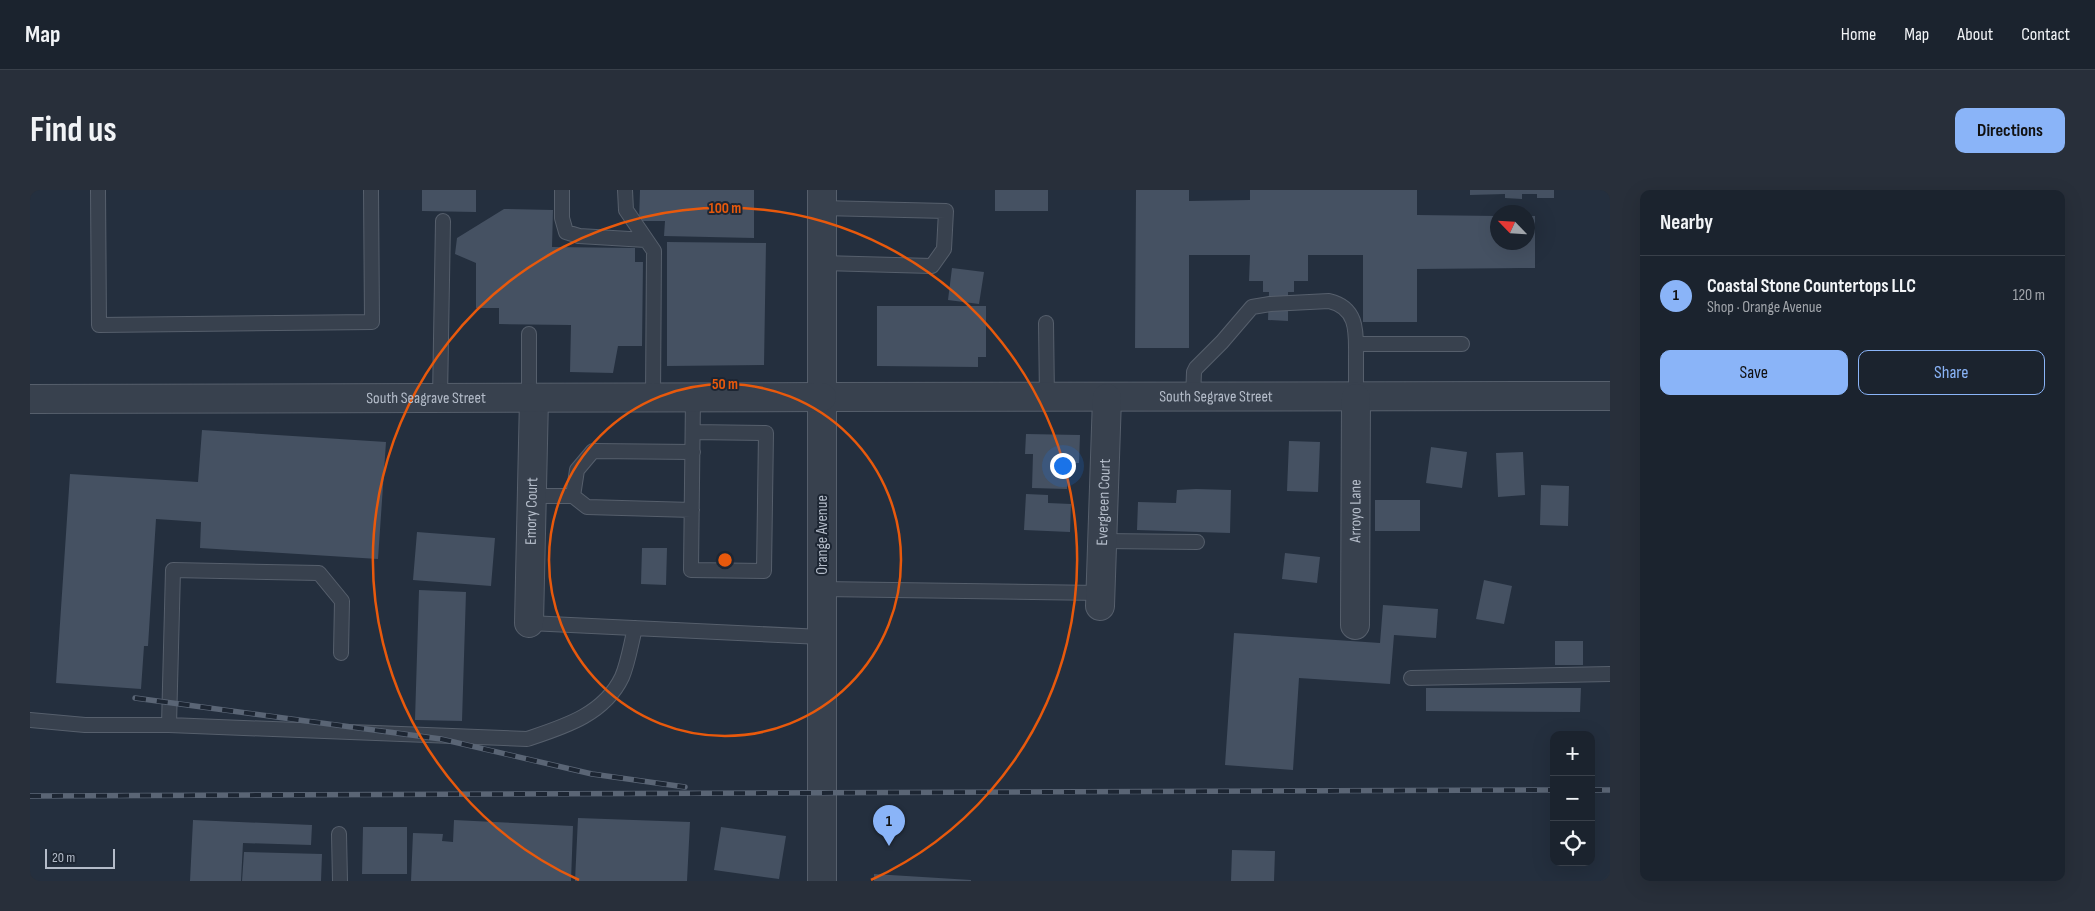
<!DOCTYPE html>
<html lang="en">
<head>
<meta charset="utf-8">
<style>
	body { margin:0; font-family:"Sofia Sans Condensed",sans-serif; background:#282f3a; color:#f1f3f6 }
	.controls { position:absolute; right:15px; bottom:15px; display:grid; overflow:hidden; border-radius:10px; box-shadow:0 5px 20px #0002 }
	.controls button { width:45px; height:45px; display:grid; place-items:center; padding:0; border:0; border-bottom:1px solid #39404a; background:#1b232e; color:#f1f3f6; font:25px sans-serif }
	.compass { position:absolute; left:1460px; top:15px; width:45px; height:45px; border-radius:50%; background:#1b232e; box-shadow:0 5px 20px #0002; rotate:295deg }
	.scale { position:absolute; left:15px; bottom:12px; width:70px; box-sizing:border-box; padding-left:5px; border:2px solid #b4bcc9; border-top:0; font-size:14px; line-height:18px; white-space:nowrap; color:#b4bcc9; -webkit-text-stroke:4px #1d2633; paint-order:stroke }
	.you { position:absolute; left:1032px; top:275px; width:18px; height:18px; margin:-12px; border:4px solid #fff; border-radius:50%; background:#1a73e8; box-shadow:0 0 0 8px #1a73e833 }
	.badge { display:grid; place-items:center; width:32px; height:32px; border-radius:50%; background:#8ab4f8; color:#111; font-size:16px; font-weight:700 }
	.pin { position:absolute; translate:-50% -41px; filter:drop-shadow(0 1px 2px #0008) }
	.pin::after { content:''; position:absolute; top:26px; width:18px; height:15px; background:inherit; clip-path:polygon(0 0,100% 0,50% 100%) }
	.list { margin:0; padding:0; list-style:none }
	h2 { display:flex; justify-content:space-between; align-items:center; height:65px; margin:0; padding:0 20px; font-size:21px }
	h2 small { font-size:16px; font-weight:400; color:#a0a4aa }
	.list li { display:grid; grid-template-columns:32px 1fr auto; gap:15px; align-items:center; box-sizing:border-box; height:80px; padding:0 20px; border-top:1px solid #39404a }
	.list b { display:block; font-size:19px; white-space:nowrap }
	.list p { margin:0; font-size:16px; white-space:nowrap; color:#a0a4aa }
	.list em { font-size:16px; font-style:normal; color:#a0a4aa }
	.actions { display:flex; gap:10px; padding:15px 20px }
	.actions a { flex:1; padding:11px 0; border:1px solid #8ab4f8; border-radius:10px; text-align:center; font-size:18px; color:#8ab4f8 }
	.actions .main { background:#8ab4f8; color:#111 }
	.icon { flex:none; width:28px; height:28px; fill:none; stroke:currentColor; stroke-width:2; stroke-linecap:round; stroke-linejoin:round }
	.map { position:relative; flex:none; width:1580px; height:691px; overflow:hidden; border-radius:10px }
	header { display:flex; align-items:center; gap:30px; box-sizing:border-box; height:70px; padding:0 25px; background:#1b232e; border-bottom:1px solid #39404a }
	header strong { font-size:24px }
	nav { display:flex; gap:28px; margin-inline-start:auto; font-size:18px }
	.intro { display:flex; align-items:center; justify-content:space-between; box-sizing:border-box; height:120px; padding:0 30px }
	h1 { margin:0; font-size:35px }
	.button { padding:12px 22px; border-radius:10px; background:#8ab4f8; color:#111; font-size:18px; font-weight:700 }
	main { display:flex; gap:30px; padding:0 30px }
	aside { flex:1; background:#1b232e; border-radius:10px; box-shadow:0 5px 20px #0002 }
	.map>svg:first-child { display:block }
	.building { fill:#455162 }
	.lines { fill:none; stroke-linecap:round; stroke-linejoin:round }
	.service-casing { stroke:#565f6c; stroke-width:16 }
	.minor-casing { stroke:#565f6c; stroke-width:30 }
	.tertiary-casing { stroke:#565f6c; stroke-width:30 }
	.service { stroke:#38414e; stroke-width:14 }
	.minor { stroke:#38414e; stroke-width:28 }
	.tertiary { stroke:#38414e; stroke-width:28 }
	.rail-casing { stroke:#5a6575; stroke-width:5.5 }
	.rail { stroke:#1d2633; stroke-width:4; stroke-dasharray:11; stroke-linecap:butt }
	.ring { fill:none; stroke:#e8590c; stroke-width:2.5 }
	.labels { text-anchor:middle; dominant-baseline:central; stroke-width:4; stroke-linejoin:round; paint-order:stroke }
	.street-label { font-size:16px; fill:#b4bcc9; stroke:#1d2633 }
	.centre { fill:#e8590c; stroke:#1d2633; stroke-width:2.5 }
	.ring-label { font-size:15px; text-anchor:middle; font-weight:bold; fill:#e8590c; stroke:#1d2633; stroke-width:4; stroke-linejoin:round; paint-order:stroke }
</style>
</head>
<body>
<header>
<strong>Map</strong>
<nav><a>Home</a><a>Map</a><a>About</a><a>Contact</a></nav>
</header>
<div class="intro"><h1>Find us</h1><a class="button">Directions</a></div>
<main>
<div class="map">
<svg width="1580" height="691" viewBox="0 0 1580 691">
	<rect width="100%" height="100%" fill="#242f3e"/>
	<path class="building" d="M392 0H446V22L392 21Z
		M610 0H724V48L634 46 635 31H609Z
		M965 0H1018V21H965Z
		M1106 0H1159V11L1220 10V0H1387V25L1468 26V52H1498V26H1505V78L1387 79V132H1333V65H1278V91H1264V102H1258V131L1238 130 1239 102H1233V91H1219L1220 65H1159V158H1105Z
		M1440 0H1524V8H1507V4H1492V9L1475 8V4L1440 5Z
		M474 19 523 20 522 57 605 58V72H613L612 156H588L583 183 540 182 541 135 469 134V118H446V73L425 64 427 48Z
		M637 52 736 53 734 175 637 176Z
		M922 78 954 82 949 114 918 110Z
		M847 116H956V167H948V177L847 176Z
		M172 240 356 252 348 369 170 358 171 332 126 329 118 456H114L111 499 26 493 40 284 168 292Z
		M996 244 1050 245 1049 273H1038L1037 299 1002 298 1003 264H995Z
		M1259 251 1290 252 1288 302 1257 301Z
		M1401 257 1437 262 1432 298 1396 293Z
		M1493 262 1495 305 1468 307 1466 263Z
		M1511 295 1539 296 1538 336 1510 335Z
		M1166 299 1201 300 1200 343 1107 340 1108 312 1146 313 1147 300Z
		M996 304 1018 305V313L1041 314 1040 342 994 340Z
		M1345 310H1390V341H1345Z
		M387 342 465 348 461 396 383 390Z
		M612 358H637L636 395 611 394Z
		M1255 363 1290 367 1287 393 1252 389Z
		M1454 390 1482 396 1474 434 1446 429Z
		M389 400 436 402 432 531 385 530Z
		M1353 415 1408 419 1406 448 1364 445 1360 494 1269 488 1263 580 1195 575 1204 443 1350 453Z
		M1525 451H1553V475H1525Z
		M1396 498H1551L1550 522 1396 521Z
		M548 628 660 632 657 691H545Z
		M163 630 282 635 281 655 213 653 211 691H160Z
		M424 630 543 636 541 691H381L383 643 413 644 412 651 423 652Z
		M333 637H377V684H332Z
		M691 637 756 646 749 689 684 680Z
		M1202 660 1245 661 1244 691H1201Z
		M214 662 292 664 291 691H212Z
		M844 684 941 690V691H844Z"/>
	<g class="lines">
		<defs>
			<path id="service" d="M68 0 69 135 342 132 341 0
				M532 0V28L536 42 549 46 616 50
				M595 0 596 20 624 61 623 208
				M792 18 916 21 914 59 902 76 792 73
				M1016 133 1017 208
				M499 144V208
				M1326 154H1432
				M410 208 413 31
				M1163 208 1164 182 1166 178 1192 152 1222 117 1240 114 1299 111C1329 118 1326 144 1326 168 1326 181 1326 195 1326 208
				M663 242 736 243 734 381 661 380 663 208
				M502 306H543L557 317 662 320
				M543 306 547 280 563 261 663 262
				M1072 351 1167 352
				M792 399 1070 403
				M499 433 792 447
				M1381 488 1580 484
				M0 530 55 535H139L497 549C533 537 574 525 592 487 598 473 601 454 605 438
				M139 535 143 380 289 383 312 411 311 463
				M309 644 310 691"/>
			<g id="minor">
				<path id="s1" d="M792 207 1580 206"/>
				<path id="s2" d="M1070 416 1077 208"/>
				<path id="s3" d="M499 433 504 208"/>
				<path id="s4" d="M1325 435 1326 208"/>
			</g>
			<g id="tertiary">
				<path d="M792 0V691"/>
				<path id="s5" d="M0 209 792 207"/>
			</g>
		</defs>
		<use href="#service" class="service-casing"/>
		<use href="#minor" class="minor-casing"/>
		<use href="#tertiary" class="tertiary-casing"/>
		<use href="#service" class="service"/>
		<use href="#minor" class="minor"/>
		<use href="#tertiary" class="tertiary"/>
		<defs>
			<path id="rail" d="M105 508 411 549 562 584 655 597
				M1561 600H1580
				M0 606 1524 600"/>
		</defs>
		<use href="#rail" class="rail-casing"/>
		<use href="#rail" class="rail"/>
	</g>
	<g class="ring">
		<circle cx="695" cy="370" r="176"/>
		<path d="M549 690A352 352 0 1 1 841 690"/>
	</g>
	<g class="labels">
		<g class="street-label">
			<text stroke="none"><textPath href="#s5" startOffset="396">South Seagrave Street</textPath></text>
			<text stroke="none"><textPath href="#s1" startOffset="394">South Segrave Street</textPath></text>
			<text stroke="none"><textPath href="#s2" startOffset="104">Evergreen Court</textPath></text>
			<text stroke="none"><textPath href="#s3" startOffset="112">Emory Court</textPath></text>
			<text stroke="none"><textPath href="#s4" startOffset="114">Arroyo Lane</textPath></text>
			<text transform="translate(792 345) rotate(-90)">Orange Avenue</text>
		</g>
	</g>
	<circle cx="695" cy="370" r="8" class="centre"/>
	<g class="ring-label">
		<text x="695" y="23">100 m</text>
		<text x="695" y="199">50 m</text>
	</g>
</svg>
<div class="controls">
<button>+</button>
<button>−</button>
<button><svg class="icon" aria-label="locate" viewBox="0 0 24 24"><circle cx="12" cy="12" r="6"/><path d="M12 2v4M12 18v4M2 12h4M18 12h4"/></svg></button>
</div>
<svg class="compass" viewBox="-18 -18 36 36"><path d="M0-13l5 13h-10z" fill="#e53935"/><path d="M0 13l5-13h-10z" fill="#a0a4aa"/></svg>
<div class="scale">20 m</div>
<div class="you"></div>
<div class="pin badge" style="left:859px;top:656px">1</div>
</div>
<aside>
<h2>Nearby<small></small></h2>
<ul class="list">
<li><span class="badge">1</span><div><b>Coastal Stone Countertops LLC</b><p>Shop · Orange Avenue</p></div><em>120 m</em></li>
</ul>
<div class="actions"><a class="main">Save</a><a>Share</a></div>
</aside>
</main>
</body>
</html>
